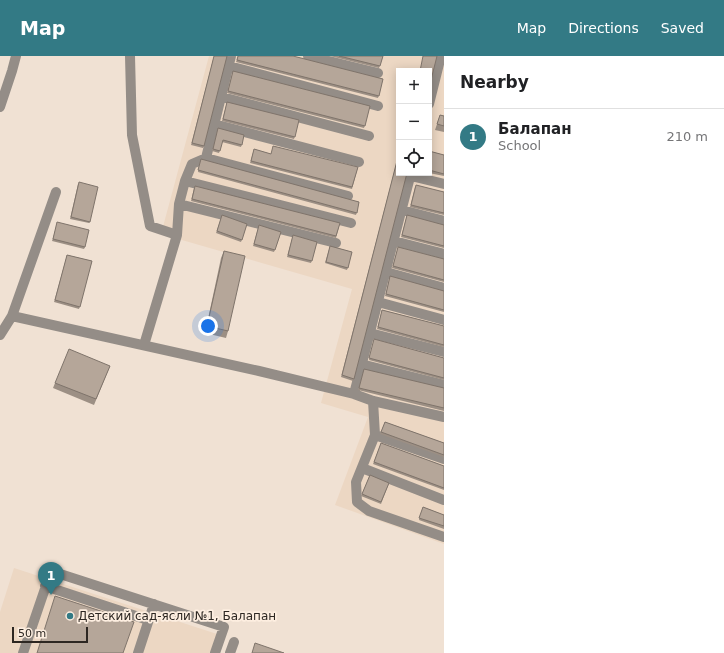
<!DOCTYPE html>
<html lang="en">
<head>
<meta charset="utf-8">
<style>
	body { margin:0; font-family:"DejaVu Sans",sans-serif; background:#f6f6f6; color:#202124 }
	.controls { position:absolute; right:12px; top:12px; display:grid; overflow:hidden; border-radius:0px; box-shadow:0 2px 10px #0003 }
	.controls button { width:36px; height:36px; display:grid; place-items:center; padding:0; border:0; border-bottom:1px solid #e0e0e0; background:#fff; color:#202124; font:20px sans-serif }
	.scale { position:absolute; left:12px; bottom:10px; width:76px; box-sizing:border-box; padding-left:4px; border:2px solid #2d2722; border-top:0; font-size:11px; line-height:14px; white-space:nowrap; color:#2d2722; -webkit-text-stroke:3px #fdeee0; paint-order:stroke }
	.you { position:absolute; left:208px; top:270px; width:14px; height:14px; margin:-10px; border:3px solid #fff; border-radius:50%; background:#1a73e8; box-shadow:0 0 0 6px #1a73e833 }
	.badge { display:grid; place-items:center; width:26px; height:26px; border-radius:50%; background:#337a85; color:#fff; font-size:13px; font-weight:700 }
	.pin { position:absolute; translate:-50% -33px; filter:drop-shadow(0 1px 2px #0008) }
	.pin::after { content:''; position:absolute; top:21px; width:14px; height:12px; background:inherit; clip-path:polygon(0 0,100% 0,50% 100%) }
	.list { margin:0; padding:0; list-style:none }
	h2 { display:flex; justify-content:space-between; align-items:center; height:52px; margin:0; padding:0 16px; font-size:17px }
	h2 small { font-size:13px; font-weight:400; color:#757577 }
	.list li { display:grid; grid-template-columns:26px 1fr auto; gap:12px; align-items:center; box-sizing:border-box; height:56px; padding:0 16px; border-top:1px solid #e0e0e0 }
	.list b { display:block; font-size:15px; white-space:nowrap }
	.list p { margin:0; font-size:13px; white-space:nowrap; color:#757577 }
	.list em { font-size:13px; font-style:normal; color:#757577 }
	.icon { flex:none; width:22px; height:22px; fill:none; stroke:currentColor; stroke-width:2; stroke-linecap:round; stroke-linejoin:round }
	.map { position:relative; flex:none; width:444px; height:597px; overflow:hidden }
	header { display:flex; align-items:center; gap:24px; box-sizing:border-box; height:56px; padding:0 20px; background:#337a85; color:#fff }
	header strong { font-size:19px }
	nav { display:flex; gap:22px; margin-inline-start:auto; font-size:14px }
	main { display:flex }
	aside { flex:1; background:#fff }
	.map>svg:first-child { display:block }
	.built { fill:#ecd7c3; fill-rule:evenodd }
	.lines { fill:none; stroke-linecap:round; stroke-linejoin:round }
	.minor { stroke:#948d87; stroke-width:10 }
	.wall { fill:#9c8f84 }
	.building { fill:#b5a699; stroke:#7f746b }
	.poi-dot { fill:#337a85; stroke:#fdeee0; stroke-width:1.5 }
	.labels { text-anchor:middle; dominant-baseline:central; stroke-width:3.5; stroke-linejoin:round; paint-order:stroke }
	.poi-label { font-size:12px; fill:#2d2722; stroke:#fdeee0; text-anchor:start }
</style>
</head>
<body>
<header>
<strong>Map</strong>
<nav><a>Map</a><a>Directions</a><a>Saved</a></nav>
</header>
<main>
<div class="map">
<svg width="444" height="597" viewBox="0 0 444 597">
	<rect width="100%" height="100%" fill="#f0e1d3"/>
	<path class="built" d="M209 0H444V488L335 449 368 361 321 347 352 233 161 178ZM399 15H429V117H399Z
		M14 512 217 578 211 597H0V556Z"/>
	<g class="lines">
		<path class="minor" d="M130 0 132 79 150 170 177 179
			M308 0 378 17
			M229 10 378 50
			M222 41 369 80
			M429 48 441 0
			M0 51 12 15 16 0
			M214 68 359 106
			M206 102 348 140
			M411 120 444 128
			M185 125 351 167
			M179 148 336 187
			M402 154 444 165
			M394 185 444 198
			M386 216 444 232
			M378 246 444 264
			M12 260 56 136
			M370 277 444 296
			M0 279 12 260 259 315 354 338 373 345 444 361
			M144 289 177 179 179 148 185 125 192 108 206 102 231 0
			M361 308 444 329
			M354 338 411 117
			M373 345 375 379 356 426 357 446 369 455 444 481
			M375 379 444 403
			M362 412 444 444
			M45 530 148 564
			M23 597 50 518 54 516 224 571 215 597
			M138 597 154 548
			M230 597 234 586"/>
	</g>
	<path class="wall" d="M214 0 204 90 203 92 191 89Z
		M238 0 383 23 378 42 236 6Z
		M330 0H383L379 12Z
		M233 15 370 50 364 72 227 37Z
		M227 46 299 64 294 83 222 65Z
		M440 59 444 60V76L435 74Z
		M218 72 244 79 241 91 222 86 219 97 212 95Z
		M254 93 271 98 358 111 352 133 250 107Z
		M429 95 444 99V120L429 117Z
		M399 97 354 323 353 325 341 321Z
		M200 105 359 146 356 159 198 116Z
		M78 128 90 166 89 167 70 163Z
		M415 131 444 136V159L410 151Z
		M194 132 340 167 336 182 191 145Z
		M222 159 247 168 241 186 216 177Z
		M407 159 444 169V192L401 181Z
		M57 168 85 191 84 193 52 185Z
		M259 169 281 176 274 196 253 190Z
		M293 179 317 186 311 207 287 201Z
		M330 190 352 196 347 214 325 207Z
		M398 191 444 203V226L392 212Z
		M224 195 228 275 226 282 205 277 221 202Z
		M67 199 92 205 79 253 54 246Z
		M390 220 444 235V256L385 240Z
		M382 254 444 270V291L377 273Z
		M374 283 444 302V324L369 304Z
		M110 310 94 349 53 332 55 327Z
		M364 313 444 332V355L358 334Z
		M385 366 444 387V401L380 378Z
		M381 387 444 410V434L373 408Z
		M370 419 389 427 381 448 361 440Z
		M423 451 444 459V473L419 464Z"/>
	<path class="building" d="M214 0H227L204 90 192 87Z
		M238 0H293L383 23 379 40 237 4Z
		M339 0H383L380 10Z
		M423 0H437L429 32V15H420Z
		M233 15 370 50 365 70 228 35Z
		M227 46 299 64 295 81 223 63Z
		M440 59 444 60V70L437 68Z
		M218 72 244 79 242 89 223 84 220 95 213 93Z
		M273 90 358 111 352 131 251 105 254 93 271 98Z
		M429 95 444 99V118L429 114Z
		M399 97V117H407L354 323 342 319Z
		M201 103 359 146 357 157 198 114Z
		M79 126 98 131 90 166 71 161Z
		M416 129 444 136V157L411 149Z
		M195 130 340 167 336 180 192 143Z
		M222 159 247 168 242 184 217 175Z
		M407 159 444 169V190L402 179Z
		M57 166 89 174 85 191 53 183Z
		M259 169 281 176 275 194 254 188Z
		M293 179 317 186 312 205 288 199Z
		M330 190 352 196 348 212 326 206Z
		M398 191 444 203V224L393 210Z
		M224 195 245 200 228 275 207 270Z
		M67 199 92 205 80 251 55 244Z
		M390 220 444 235V254L386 238Z
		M382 254 444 270V289L378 271Z
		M374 283 444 302V322L369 302Z
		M69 293 110 310 96 343 55 327Z
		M364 313 444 332V352L359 332Z
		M385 366 444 387V399L381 376Z
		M381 387 444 410V432L374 406Z
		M370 419 389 427 381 446 362 438Z
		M423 451 444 459V470L419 462Z
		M55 540 134 566 123 597H37Z
		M255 587 284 597H252Z"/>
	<circle class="poi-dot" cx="70" cy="560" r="4"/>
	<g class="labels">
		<g class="poi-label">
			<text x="78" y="560">Детский сад-ясли №1, Балапан</text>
		</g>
	</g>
</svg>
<div class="controls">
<button>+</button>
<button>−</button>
<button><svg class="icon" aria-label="locate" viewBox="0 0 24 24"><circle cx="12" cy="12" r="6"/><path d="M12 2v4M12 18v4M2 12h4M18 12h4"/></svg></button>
</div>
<div class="scale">50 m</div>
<div class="you"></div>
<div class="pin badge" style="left:51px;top:539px">1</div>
</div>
<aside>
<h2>Nearby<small></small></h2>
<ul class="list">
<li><span class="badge">1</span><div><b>Балапан</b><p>School</p></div><em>210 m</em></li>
</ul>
</aside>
</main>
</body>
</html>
